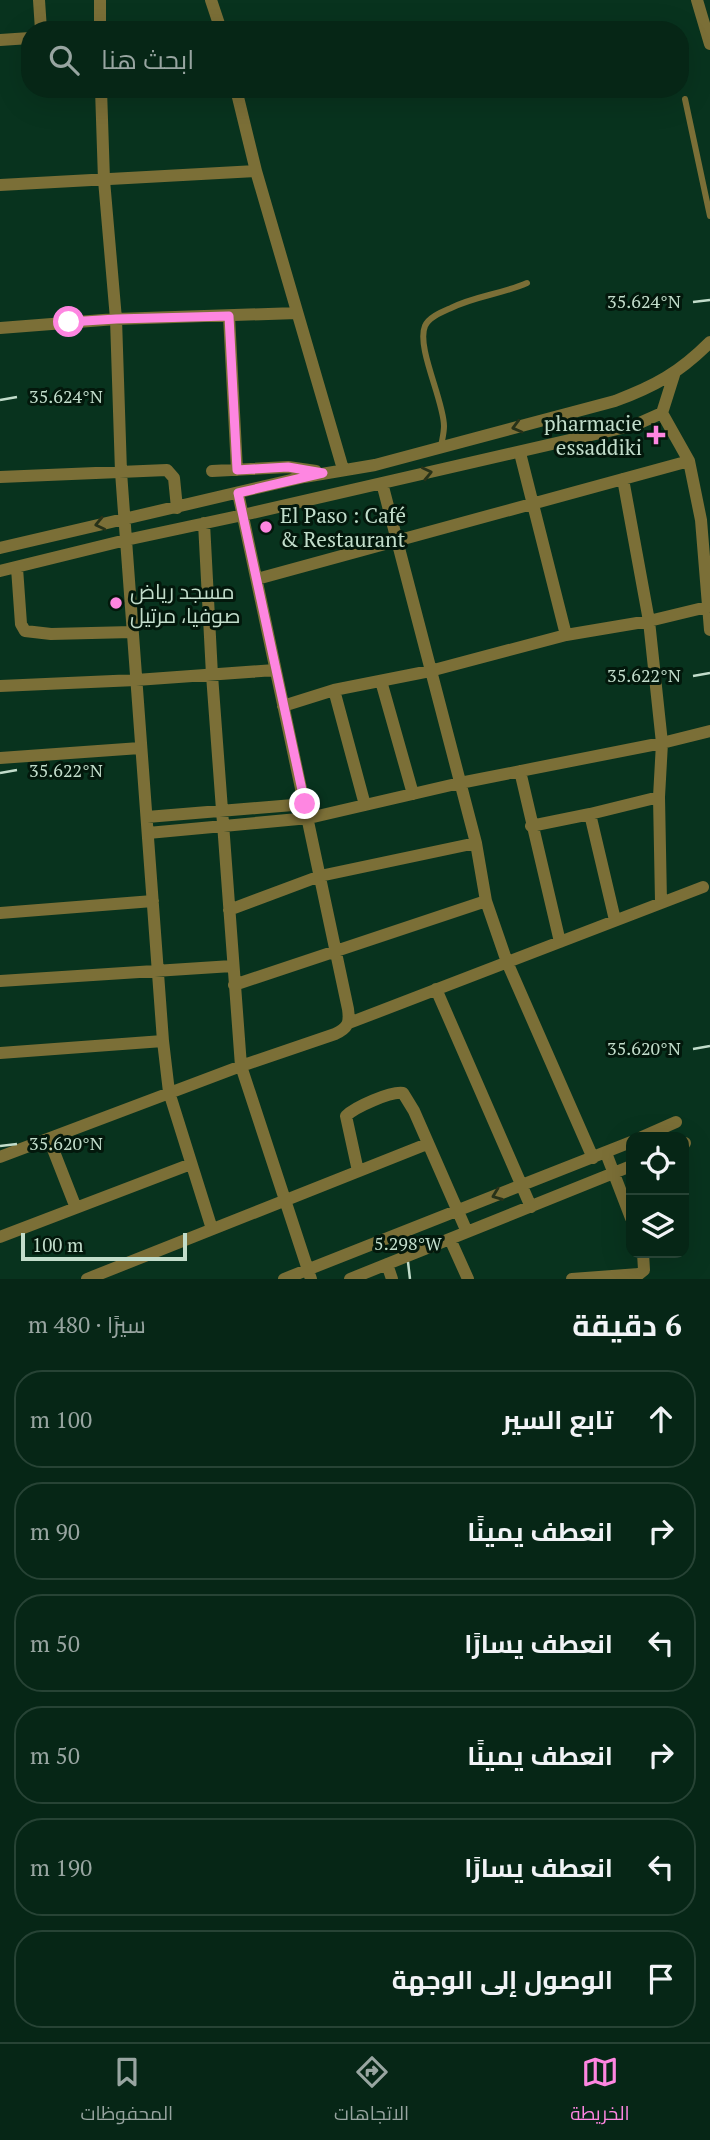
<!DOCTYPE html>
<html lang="ar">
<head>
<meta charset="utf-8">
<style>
	body { margin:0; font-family:"PT Serif",Cairo,serif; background:#0f2e1f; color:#f1f3f6; direction:rtl }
	.controls { position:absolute; right:21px; bottom:21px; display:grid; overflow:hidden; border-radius:14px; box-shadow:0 7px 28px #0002 }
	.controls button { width:63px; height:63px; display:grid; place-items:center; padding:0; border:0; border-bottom:2px solid #274335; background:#062616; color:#f1f3f6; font:35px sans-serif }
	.scale { position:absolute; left:21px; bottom:18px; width:166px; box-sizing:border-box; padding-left:7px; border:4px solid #c2ddcb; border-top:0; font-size:19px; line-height:24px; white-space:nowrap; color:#c2ddcb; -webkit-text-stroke:5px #03180c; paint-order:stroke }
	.stop { position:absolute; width:21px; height:21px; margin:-16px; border:5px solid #fe86e1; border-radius:50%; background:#fff }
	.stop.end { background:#fe86e1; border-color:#fff; box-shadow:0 2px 7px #0008 }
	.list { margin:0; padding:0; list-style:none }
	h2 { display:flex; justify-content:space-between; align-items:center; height:91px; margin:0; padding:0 28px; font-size:30px }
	h2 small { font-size:23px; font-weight:400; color:#98a5a1 }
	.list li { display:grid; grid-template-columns:46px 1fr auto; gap:21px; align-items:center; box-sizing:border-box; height:98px; margin:0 14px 14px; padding:0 14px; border:2px solid #274335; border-radius:28px }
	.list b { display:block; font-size:26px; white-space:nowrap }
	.list em { font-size:23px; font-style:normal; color:#98a5a1 }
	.icon { flex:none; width:38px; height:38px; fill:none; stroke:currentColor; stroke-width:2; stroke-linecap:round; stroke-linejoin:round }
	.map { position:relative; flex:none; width:710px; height:1279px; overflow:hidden; direction:ltr }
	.search { position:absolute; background:#062616; box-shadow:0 7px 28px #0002; left:21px; right:21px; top:21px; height:77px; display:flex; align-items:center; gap:18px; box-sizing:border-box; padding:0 24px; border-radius:28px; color:#98a5a1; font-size:26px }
	.sheet { height:763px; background:#062616 }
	nav { display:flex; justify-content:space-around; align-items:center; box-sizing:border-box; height:98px; border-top:2px solid #274335; background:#062616; font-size:19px; color:#98a5a1 }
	nav a { display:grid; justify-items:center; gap:4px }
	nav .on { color:#fe86e1 }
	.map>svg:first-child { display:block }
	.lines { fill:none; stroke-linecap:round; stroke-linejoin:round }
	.service { stroke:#7b6f37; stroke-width:6 }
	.minor { stroke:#7b6f37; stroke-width:12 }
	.oneway { stroke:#273219 }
	.route { stroke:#fe86e1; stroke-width:9 }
	.ticks { fill:none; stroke:#c2ddcb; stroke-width:2.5 }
	.poi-dot { fill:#fe86e1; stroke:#03180c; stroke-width:2.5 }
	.labels { text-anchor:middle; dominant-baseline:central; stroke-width:6; stroke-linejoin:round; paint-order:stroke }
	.poi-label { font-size:21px; fill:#c2ddcb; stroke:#03180c; text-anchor:start }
	.ticks-label { font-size:18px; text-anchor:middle; fill:#c2ddcb; stroke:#03180c; stroke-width:6; stroke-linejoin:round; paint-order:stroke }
</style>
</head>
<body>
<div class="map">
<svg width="710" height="1279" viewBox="0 0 710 1279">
	<rect width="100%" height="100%" fill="#08331e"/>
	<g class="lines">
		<path class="service" d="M685 99 710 216
			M441 447C442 440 444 433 444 426 444 401 416 347 425 326 429 317 442 312 451 308 475 296 502 294 527 283"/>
		<path class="minor" d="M39 0 41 30
			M100 0V30
			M211 0 221 30
			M697 0 710 44
			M0 40 30 38
			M101 89 104 180 116 319 121 472 163 1041 169 1092 212 1229
			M236 89 256 171 343 469
			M0 185 256 171
			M229 316 237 470
			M0 328 116 319 297 313
			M662 413 689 461 701 520 710 630
			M520 453 566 635
			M212 471 288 467 316 471
			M0 477 167 470 174 478 177 508
			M623 479 649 621 662 743 659 797 661 902
			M382 483 476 843 486 901 507 962 593 1158
			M204 523 212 675 241 1066 311 1279
			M0 548 304 477 375 465 615 401C655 386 679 373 710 342
			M17 568 21 624 25 631 51 634 132 632
			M0 571 126 540 243 515 635 425 662 413 674 375
			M257 579 689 461
			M381 681 413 794
			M0 686 136 680 275 670
			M334 690 365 805
			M283 706 334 690 430 671 566 635 649 621 707 607
			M0 758 140 748
			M520 771 560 942
			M590 814 615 920
			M147 817 305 804
			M531 826 590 814 659 797
			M148 833 309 818 460 783 662 743 710 731
			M229 910 320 876 476 843
			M0 913 153 901
			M0 981 232 966
			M234 985 486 901
			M436 989 531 1207
			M349 1023 703 887
			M0 1053 163 1041
			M642 1137 676 1122
			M49 1139 76 1208
			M684 1143H685
			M606 1153 631 1218
			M0 1157 241 1066 335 1034C348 1028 350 1023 348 1009L238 493
			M358 1171 346 1116C355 1107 391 1091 403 1093L414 1111 467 1232
			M0 1237 191 1164
			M450 1239 468 1279
			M387 1264 392 1279
			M87 1279 427 1144
			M284 1279 631 1142
			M350 1279 631 1166
			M572 1279 639 1274 644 1270 643 1253"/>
	</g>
	<defs><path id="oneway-chevron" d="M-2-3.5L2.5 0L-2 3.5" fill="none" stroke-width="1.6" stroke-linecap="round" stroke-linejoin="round" transform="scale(1.75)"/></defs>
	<g class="oneway">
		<use href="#oneway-chevron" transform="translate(517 427) rotate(165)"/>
		<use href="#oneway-chevron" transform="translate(427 473) rotate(-13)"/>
		<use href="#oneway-chevron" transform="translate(100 524) rotate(167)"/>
		<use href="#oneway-chevron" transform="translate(497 1195) rotate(159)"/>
	</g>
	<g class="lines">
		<path class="route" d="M69 322 116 319 229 316 237 470 288 467 323 473 238 493 305 804"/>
	</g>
	<path class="ticks" d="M693 302 710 300M0 400 17 397M693 676 710 673M0 773 17 770M693 1049 710 1046M0 1146 17 1144M408 1262 410 1279"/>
	<g class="poi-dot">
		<path d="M652.5 424.5h7v7h7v7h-7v7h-7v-7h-7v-7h7z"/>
		<circle cx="266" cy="527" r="7"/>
		<circle cx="116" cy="603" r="7"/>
	</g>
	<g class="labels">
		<g class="poi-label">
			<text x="642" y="423" text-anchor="end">pharmacie<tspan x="642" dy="24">essaddiki</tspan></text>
			<text x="280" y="515">El Paso : Café<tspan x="280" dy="24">&amp; Restaurant</tspan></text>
			<text x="130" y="591">مسجد رياض<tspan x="130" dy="24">صوفيا، مرتیل</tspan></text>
		</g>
	</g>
	<g class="ticks-label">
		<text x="644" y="308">35.624°N</text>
		<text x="66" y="403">35.624°N</text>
		<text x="644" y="682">35.622°N</text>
		<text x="66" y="777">35.622°N</text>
		<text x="644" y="1055">35.620°N</text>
		<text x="66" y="1150">35.620°N</text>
		<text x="408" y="1250">5.298°W</text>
	</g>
</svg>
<div class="controls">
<button><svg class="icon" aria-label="locate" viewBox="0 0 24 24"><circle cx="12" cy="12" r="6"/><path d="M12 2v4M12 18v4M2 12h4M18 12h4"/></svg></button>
<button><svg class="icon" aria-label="layers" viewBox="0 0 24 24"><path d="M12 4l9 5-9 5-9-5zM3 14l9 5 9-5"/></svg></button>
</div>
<div class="scale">100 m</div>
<div class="stop" style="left:69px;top:322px"></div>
<div class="stop end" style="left:305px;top:804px"></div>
<div class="search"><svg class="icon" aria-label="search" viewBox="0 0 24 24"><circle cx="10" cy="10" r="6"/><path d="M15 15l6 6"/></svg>ابحث هنا</div>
</div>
<section class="sheet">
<h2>6 دقيقة<small>سيرًا · 480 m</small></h2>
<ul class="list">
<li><svg class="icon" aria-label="ahead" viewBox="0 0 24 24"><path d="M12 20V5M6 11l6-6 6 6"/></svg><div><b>تابع السير</b></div><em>100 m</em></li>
<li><svg class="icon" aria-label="right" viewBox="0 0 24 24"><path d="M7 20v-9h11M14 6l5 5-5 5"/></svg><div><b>انعطف يمينًا</b></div><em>90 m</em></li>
<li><svg class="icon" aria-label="left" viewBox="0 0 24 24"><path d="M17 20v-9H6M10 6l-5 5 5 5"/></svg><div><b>انعطف يسارًا</b></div><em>50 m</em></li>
<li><svg class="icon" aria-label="right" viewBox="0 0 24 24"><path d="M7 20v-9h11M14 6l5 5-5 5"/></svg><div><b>انعطف يمينًا</b></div><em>50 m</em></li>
<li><svg class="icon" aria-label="left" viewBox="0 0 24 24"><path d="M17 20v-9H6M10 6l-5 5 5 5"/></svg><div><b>انعطف يسارًا</b></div><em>190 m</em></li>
<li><svg class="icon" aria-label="arrive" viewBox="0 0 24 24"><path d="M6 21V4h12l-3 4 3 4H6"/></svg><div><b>الوصول إلى الوجهة</b></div></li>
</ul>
</section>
<nav>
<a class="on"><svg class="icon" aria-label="map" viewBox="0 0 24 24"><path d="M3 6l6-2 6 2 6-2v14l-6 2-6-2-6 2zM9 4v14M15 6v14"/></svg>الخريطة</a>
<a><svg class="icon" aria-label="directions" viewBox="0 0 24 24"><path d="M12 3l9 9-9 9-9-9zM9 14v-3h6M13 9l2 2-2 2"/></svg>الاتجاهات</a>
<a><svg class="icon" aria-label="saved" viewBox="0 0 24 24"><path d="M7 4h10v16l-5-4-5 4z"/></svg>المحفوظات</a>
</nav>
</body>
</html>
